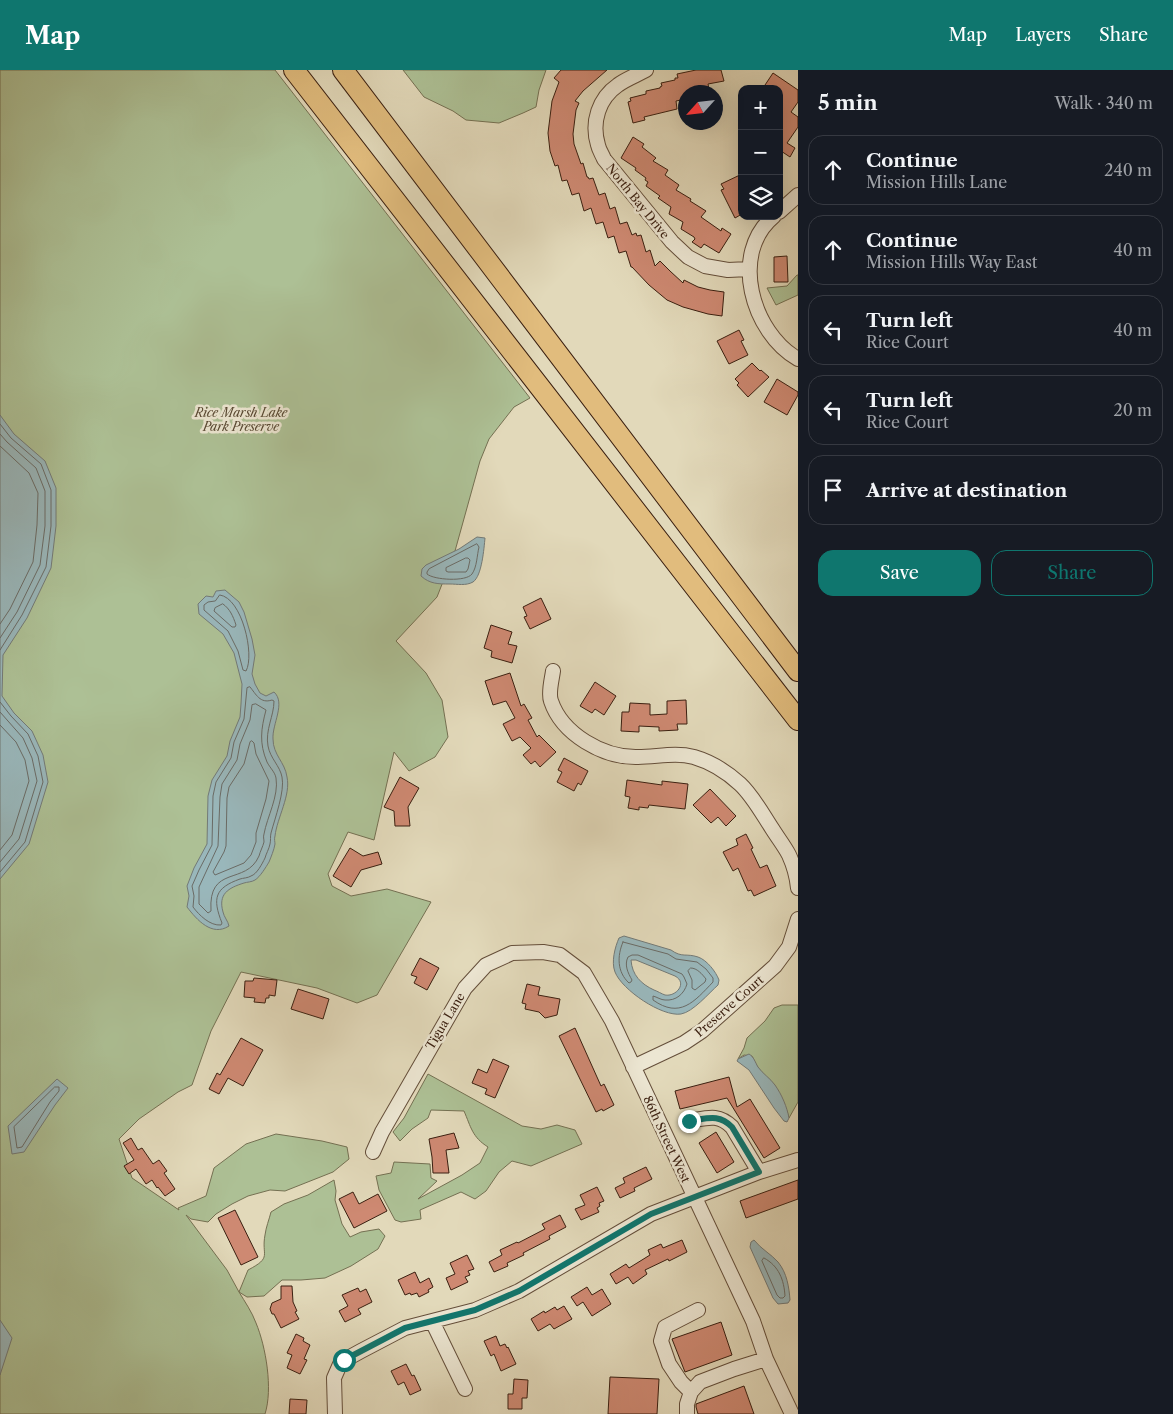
<!DOCTYPE html>
<html lang="en">
<head>
<meta charset="utf-8">
<style>
	body { margin:0; font-family:"Libre Caslon Text",serif; background:#242831; color:#f1f3f6 }
	.controls { position:absolute; right:15px; top:15px; display:grid; overflow:hidden; border-radius:10px; box-shadow:0 5px 20px #0002 }
	.controls button { width:45px; height:45px; display:grid; place-items:center; padding:0; border:0; border-bottom:1px solid #363941; background:#171b24; color:#f1f3f6; font:25px sans-serif }
	.compass { position:absolute; left:678px; top:15px; width:45px; height:45px; border-radius:50%; background:#171b24; box-shadow:0 5px 20px #0002; rotate:243deg }
	.stop { position:absolute; width:15px; height:15px; margin:-11px; border:4px solid #0f766e; border-radius:50%; background:#fff }
	.stop.end { background:#0f766e; border-color:#fff; box-shadow:0 1px 5px #0008 }
	.list { margin:0; padding:0; list-style:none }
	h2 { display:flex; justify-content:space-between; align-items:center; height:65px; margin:0; padding:0 20px; font-size:21px }
	h2 small { font-size:16px; font-weight:400; color:#9ea1a6 }
	.list li { display:grid; grid-template-columns:32px 1fr auto; gap:15px; align-items:center; box-sizing:border-box; height:70px; margin:0 10px 10px; padding:0 10px; border:1px solid #363941; border-radius:15px }
	.list b { display:block; font-size:19px; white-space:nowrap }
	.list p { margin:0; font-size:16px; white-space:nowrap; color:#9ea1a6 }
	.list em { font-size:16px; font-style:normal; color:#9ea1a6 }
	.actions { display:flex; gap:10px; padding:15px 20px }
	.actions a { flex:1; padding:11px 0; border:1px solid #0f766e; border-radius:15px; text-align:center; font-size:18px; color:#0f766e }
	.actions .main { background:#0f766e; color:#fff }
	.icon { flex:none; width:28px; height:28px; fill:none; stroke:currentColor; stroke-width:2; stroke-linecap:round; stroke-linejoin:round }
	.map { position:relative; flex:none; width:798px; height:1344px; overflow:hidden }
	header { display:flex; align-items:center; gap:30px; box-sizing:border-box; height:70px; padding:0 25px; background:#0f766e; color:#fff }
	header strong { font-size:24px }
	nav { display:flex; gap:28px; margin-inline-start:auto; font-size:18px }
	main { display:flex }
	aside { flex:1; background:#171b24 }
	.map>svg:first-child { display:block }
	.green { fill:#adc095; stroke:#747052 }
	.water { fill:#99b7bb; stroke:#737a77; fill-rule:evenodd }
	.lines { fill:none; stroke-linecap:round; stroke-linejoin:round }
	.shore { stroke:#6a6b66; stroke-width:1 }
	.building { fill:#ce8972; stroke:#3a1f10 }
	.minor-casing { stroke:#644e3a; stroke-width:16 }
	.highway-casing { stroke:#3a1f10; stroke-width:22 }
	.minor { stroke:#ece6d2; stroke-width:14 }
	.highway { stroke:#e1bc7d; stroke-width:20 }
	.route { stroke:#0f766e; stroke-width:6 }
	.labels { text-anchor:middle; dominant-baseline:central; stroke-width:5; stroke-linejoin:round; paint-order:stroke }
	.street-label { font-size:12px; fill:#3a1f10; stroke:#ece6d2 }
	.park-label { font-size:12px; font-style:italic; fill:#574731; stroke:#ece6d2 }
</style>
</head>
<body>
<header>
<strong>Map</strong>
<nav><a>Map</a><a>Layers</a><a>Share</a></nav>
</header>
<main>
<div class="map">
<svg width="798" height="1344" viewBox="0 0 798 1344">
	<rect width="100%" height="100%" fill="#e2d9ba"/>
	<filter id="stains"><feTurbulence type="fractalNoise" baseFrequency=".004" numOctaves="4"/><feColorMatrix values="0 0 0 0 .2 0 0 0 0 .09 0 0 0 0 .02 0 0 0 .5 -.17"/></filter>
	<radialGradient id="worn" r=".72"><stop offset=".6" stop-color="#630" stop-opacity="0"/><stop offset="1" stop-color="#630" stop-opacity=".3"/></radialGradient>
	<path class="green" d="M0 0H275L530 328 514 337 489 369 480 391 455 481 437 527 396 571 426 603 442 630 448 667 435 687 409 701 394 682 374 770 348 762 328 804 332 816 351 826 387 819 431 832 377 925 357 933 317 918 241 902 211 961 192 1015 178 1022 139 1049 119 1069 132 1108 179 1140 178 1138 206 1126 214 1098 246 1074 276 1064 322 1071 347 1077 349 1089 333 1102 285 1121 270 1120 248 1126 232 1134 216 1144 208 1152 191 1149 186 1145 227 1200 239 1222 248 1200C273 1187 261 1186 265 1165 266 1157 269 1150 271 1142L284 1134 308 1125 334 1110 336 1121 335 1130 342 1154 350 1167 361 1162 379 1159 385 1166 378 1179 351 1196 325 1208 301 1210H282L264 1226 247 1227 239 1222C245 1232 252 1242 256 1253 266 1277 273 1319 265 1344H0Z
		M403 0H546L539 20 536 37 523 43 499 53 466 50 453 41 424 27Z
		M797 205H798V225L776 235 767 218 787 216Z
		M782 935H798V1032L789 1048 787 1041 757 996 752 986 744 985 738 989 744 978 747 968 765 951 774 938Z
		M428 1004 522 1056 541 1059 557 1055 575 1060 582 1074 531 1096 512 1091 499 1102 486 1121 475 1129 461 1122 420 1140 421 1149 401 1152 395 1150 379 1120 376 1106 391 1103 394 1092 430 1094 431 1108 437 1111 418 1129 462 1105 480 1093 488 1077C472 1067 471 1057 464 1041L431 1040 428 1048 412 1059 400 1071 393 1062 404 1048Z"/>
	<path class="water" d="M0 345 14 364 45 391 56 418V456L51 498 27 548 3 585 2 626 14 643 32 661 43 685 48 712 29 774 0 809Z
		M477 467 485 468C484 478 482 506 473 512 466 516 457 514 450 514 438 514 430 514 421 506L422 499 426 495 459 479Z
		M225 520 239 532 244 542 252 569 255 585 252 604 255 614 260 623 266 626 274 622C286 633 272 654 273 669 273 685 285 692 287 707 291 725 277 748 275 766 274 769 275 772 275 774 274 780 271 787 269 792 266 797 260 807 255 810 252 812 247 812 244 813 228 818 218 824 223 842 224 847 228 851 229 856 212 867 197 850 187 837L189 826 187 816 194 798 207 774 208 726 212 710 227 686 230 671 240 647 241 634 242 614 234 583 223 564 199 544 198 534 206 526 213 527 216 521Z
		M624 866 671 880C682 888 686 883 698 887 707 890 716 902 719 910L718 915C709 923 693 942 681 944 662 947 622 920 615 902 611 892 615 877 619 868ZM631 890H636L675 906C688 913 676 927 665 925 662 924 657 921 654 920 641 914 632 905 631 890Z
		M749 984C754 987 755 992 758 997 763 1004 770 1008 775 1015 782 1025 787 1037 789 1048L787 1052 784 1051 774 1038 749 1000 737 991 738 989Z
		M57 1009 68 1018 55 1035 24 1082 12 1084 8 1056Z
		M754 1170C761 1179 771 1184 778 1192 787 1203 789 1217 790 1230L788 1233 778 1234 773 1228 750 1177 751 1172Z
		M0 1250 12 1268 0 1305Z"/>
	<g class="lines">
		<path class="shore" d="M0 354 11 368 41 394 51 420V456L46 497 22 545 0 580
			M0 364 7 372 36 398 45 421V456L40 495 17 542 0 568
			M0 376 29 403 38 423 37 455 33 492 10 539 0 554
			M477 474 479 477C477 485 477 497 472 504 466 512 434 510 427 504V502L429 499Z
			M466 488H468L470 490 468 499 466 502H448L446 501V498Z
			M220 525C242 528 255 585 246 601L243 600 238 581 228 561 204 540V535L208 532 215 531Z
			M223 534C230 539 233 546 236 555L235 557H232L214 541 215 538Z
			M250 617C256 624 260 634 272 630L274 631C274 646 265 660 268 676 270 688 280 696 282 707 285 721 275 748 271 763 270 767 271 770 270 774 269 779 266 784 265 788 262 794 257 804 251 806 248 808 243 808 240 809 215 818 212 828 222 853L221 855C210 856 199 845 193 837L194 826 192 816 199 800 212 775 213 726 216 712 231 688 234 672 244 649 247 618Z
			M0 632 11 646 28 664 38 686 43 712 25 772 0 802
			M256 634 266 640C261 659 259 673 267 692 270 698 275 702 276 708 279 726 267 747 264 764 263 767 264 769 264 772 263 776 260 782 259 786 246 816 208 794 211 841L208 843 199 834V817L218 776 220 727 222 714 237 690 240 674 250 650 252 635Z
			M0 642 23 668 32 688 37 711 19 769 0 792
			M0 655 16 672 25 690 29 711 12 765 0 780
			M252 671 254 673 256 684 269 711 266 729 256 763V772L251 785 244 793 215 805 213 802 224 782 226 776 227 728 229 717 244 694 250 672Z
			M623 872 668 884 676 889 697 892 706 899 713 908V912C694 932 680 949 653 930V926C657 927 661 930 665 930 676 931 684 924 687 914L684 907 682 904 638 885H632L628 887C624 895 628 903 632 910L631 912 629 913C617 902 617 886 623 872Z
			M691 898C697 898 702 904 706 909L705 912 695 920 692 918V910L688 901Z
			M55 1017H59V1021L50 1032 22 1077 17 1078 14 1057Z
			M764 1188C779 1196 784 1210 785 1226L783 1228H780L777 1225 762 1191Z"/>
	</g>
	<path class="building" d="M561 0H607L583 21 575 31 579 33 576 40 573 64 574 74 581 94 583 93 587 107H588L589 109 593 108 599 125 605 123 610 139 615 137 620 154 627 152 632 165 636 163 637 166 641 165 646 182 650 180 655 196 660 191 670 201 683 213 684 210 698 217 710 220 724 222 722 246 708 244 683 237 667 230 649 215 632 197H631L626 181 619 183 614 166 608 168 603 152 596 154 591 138 584 141 579 123 572 125 567 110 562 111 558 95 555 96 550 81 548 63 552 31 559 12 554 8Z
		M696 0H721L724 11 708 14 709 19 695 22H686V29L676 31 677 39 644 47 645 50 633 53 628 32 631 31 630 28 646 24V21L660 18V17L662 16 661 13 675 10V8H678L677 4Z
		M773 3 798 20V32L791 42 798 47V57L787 73 795 78 790 87 781 81 779 84V19H771L765 15Z
		M633 67 644 74 642 77 656 88 653 91 668 100 665 105 679 115 676 120 691 129 690 131 706 141 701 147 721 161 722 158 731 164 719 183 704 174 701 178 692 172 695 169 694 167 681 159 683 152 669 144 671 137 658 128 660 126 646 116 648 112 645 110 646 108 635 100 636 98 621 88Z
		M742 104V144L735 148 721 120 724 119 721 114Z
		M787 186 788 212H774V187Z
		M739 260 744 270 741 271 748 285 729 294 717 271Z
		M752 293 760 301 761 300 769 307 748 327 737 315 739 313 735 309Z
		M777 309 798 322V325L787 345 764 332Z
		M541 528 551 549 530 559 524 547 527 546 523 537Z
		M491 555 512 562 508 574 517 576 512 593 491 587 492 581 484 578Z
		M510 603 521 636 524 634 532 648 528 650 537 667 539 665 556 682 540 697 535 691 531 694 523 685 531 678 520 667 512 671 503 654 515 648 506 631 493 635 485 611Z
		M595 612 616 626 604 645 595 639 592 643 580 636Z
		M686 630 687 654H677L678 660 659 661V657L639 656V662L621 661 622 642H629L630 633 650 634V645L667 644V631Z
		M564 688 588 701 581 715 578 713 574 721 557 712 562 702 558 700Z
		M400 707 419 718 408 737 410 756H395L394 741 384 737Z
		M627 710 662 715V711L688 714 685 739 649 735 648 738 639 737V740L628 738 630 727 625 726Z
		M710 719 736 746 726 756 718 747 711 753 693 735Z
		M746 764 753 778 751 779 760 798 767 795 776 816 754 826 751 820 748 821 738 798 733 801 723 782 738 775 736 769Z
		M350 778 363 786 378 782 382 794 361 800 351 817 333 806Z
		M420 888 439 898 427 920 414 913 417 907 411 905Z
		M254 908 277 910 275 926 269 925V928H266L265 933 254 932 255 928 244 927 245 911H253Z
		M527 914 540 917 538 925 560 929 557 945 545 948 539 942 525 939 526 934 522 933Z
		M298 919 329 929 323 949 291 939Z
		M575 958 601 1016 604 1014 614 1035 603 1041 602 1039 596 1042 559 966Z
		M241 968 263 980 243 1016 228 1008 219 1024 209 1019 217 1003 220 1005Z
		M493 989 509 996 495 1028 485 1024 487 1019 472 1013 478 999 487 1003Z
		M729 1007 737 1037 750 1029 780 1078 764 1088 727 1028 680 1039 675 1021Z
		M716 1062 734 1092 717 1103 699 1073Z
		M454 1063 459 1078 446 1080 449 1103H433L432 1087 429 1069Z
		M131 1068 138 1080 142 1078 153 1094 159 1090 167 1101 164 1103 175 1119 165 1126 158 1117 157 1118 152 1110 146 1114 136 1099 129 1104 124 1096 134 1090 123 1073Z
		M646 1097 652 1109 634 1118 635 1121 620 1128 615 1118 625 1113 623 1108Z
		M798 1110V1129L746 1148 740 1131Z
		M597 1117 604 1131 599 1133 600 1136 597 1138 599 1142 581 1150 575 1139 585 1135 580 1125Z
		M353 1122 359 1134 378 1124 387 1141 354 1158 339 1129Z
		M235 1140 258 1187 241 1195 218 1148Z
		M560 1145 566 1157 549 1166 550 1169 523 1183 524 1185 507 1193 508 1196 494 1202 489 1192 502 1185 500 1180 517 1172 518 1173 545 1159 542 1154Z
		M682 1170 687 1182 669 1191 668 1189 645 1200 647 1204 633 1214 628 1207 616 1214 610 1204 626 1194 629 1198 650 1185 648 1180 661 1174 663 1178Z
		M467 1185 474 1199 468 1201 470 1205 465 1207 468 1212 451 1220 446 1208 455 1204 450 1193Z
		M415 1202 420 1213 429 1208 433 1217 428 1220 429 1222 419 1227 417 1223 411 1225 410 1223 405 1225 398 1210Z
		M281 1216H292L293 1232 297 1241 295 1242 299 1249 281 1258 274 1244H272L270 1239 272 1233 281 1229Z
		M587 1217 592 1225 602 1219 611 1234 592 1246 583 1232 577 1236 571 1227Z
		M358 1218 360 1222 366 1219 372 1232 358 1239 361 1244 345 1252 339 1241 348 1236 342 1225Z
		M564 1236 572 1249 554 1259 550 1254 538 1261 531 1249 544 1241 545 1243 555 1237 557 1240Z
		M721 1252 732 1285 685 1302 672 1269Z
		M296 1264 304 1268 303 1271 310 1275 304 1289 307 1290 300 1304 287 1298 292 1285 287 1283Z
		M496 1266 500 1276 505 1274 507 1278 508 1277 516 1294 501 1301 494 1284 491 1286 484 1271Z
		M406 1294 412 1306 414 1305 421 1320 410 1325 404 1312 398 1315 391 1301Z
		M610 1307 659 1309 657 1344H608Z
		M514 1309 528 1310 527 1328H522V1339H508V1324H513Z
		M744 1316 754 1344H698L696 1337V1334Z
		M290 1329 307 1330 306 1344H289Z"/>
	<g class="lines">
		<defs>
			<path id="minor" d="M646 0C637 5 626 9 618 15 599 28 591 52 598 75 599 80 602 84 604 89L672 172 688 187 705 196 728 200 749 199
				M779 142 798 125
				M774 146C729 183 752 263 798 289
				M553 601C552 609 548 623 551 631 562 664 603 688 638 687 657 687 675 682 694 687 711 692 727 702 740 714 753 726 763 745 773 760 778 768 785 777 789 785 794 796 797 807 798 818
				M633 997 684 973 702 961 775 896 789 877 798 849
				M689 1051C707 1048 718 1043 732 1057L759 1102
				M373 1082 382 1062 465 918 486 895 512 883 543 882 560 885 584 903 612 951 753 1251 766 1289 792 1344
				M432 1251 465 1319
				M691 1322 681 1312 669 1294 661 1271 665 1257 698 1240
				M335 1344 334 1308 341 1292 361 1281 405 1258 475 1240 519 1221 651 1144 759 1102 798 1090
				M687 1344V1334L691 1322 700 1312 734 1299 766 1289"/>
			<path id="highway" d="M294 0 798 650
				M343 0 798 601"/>
		</defs>
		<use href="#minor" class="minor-casing"/>
		<use href="#highway" class="highway-casing"/>
		<use href="#minor" class="minor"/>
		<use href="#highway" class="highway"/>
	</g>
	<g class="lines">
		<path class="route" d="M344 1290 405 1258 475 1240 519 1221 651 1144 759 1102 732 1057C718 1043 707 1049 689 1051"/>
	</g>
	<g class="labels">
		<g class="street-label">
			<text transform="translate(638 131) rotate(51)">North Bay Drive</text>
			<text transform="translate(729 936) rotate(-41)">Preserve Court</text>
			<text transform="translate(445 951) rotate(-59)">Tigua Lane</text>
			<text transform="translate(667 1069) rotate(65)">86th Street West</text>
		</g>
		<g class="park-label">
			<text x="241" y="342">Rice Marsh Lake<tspan x="241" dy="14">Park Preserve</tspan></text>
		</g>
	</g>
	<rect width="100%" height="100%" filter="url(#stains)"/>
	<rect width="100%" height="100%" fill="url(#worn)"/>
</svg>
<div class="controls">
<button>+</button>
<button>−</button>
<button><svg class="icon" aria-label="layers" viewBox="0 0 24 24"><path d="M12 4l9 5-9 5-9-5zM3 14l9 5 9-5"/></svg></button>
</div>
<svg class="compass" viewBox="-18 -18 36 36"><path d="M0-13l5 13h-10z" fill="#e53935"/><path d="M0 13l5-13h-10z" fill="#9ea1a6"/></svg>
<div class="stop" style="left:344px;top:1290px"></div>
<div class="stop end" style="left:689px;top:1051px"></div>
</div>
<aside>
<h2>5 min<small>Walk · 340 m</small></h2>
<ul class="list">
<li><svg class="icon" aria-label="ahead" viewBox="0 0 24 24"><path d="M12 20V5M6 11l6-6 6 6"/></svg><div><b>Continue</b><p>Mission Hills Lane</p></div><em>240 m</em></li>
<li><svg class="icon" aria-label="ahead" viewBox="0 0 24 24"><path d="M12 20V5M6 11l6-6 6 6"/></svg><div><b>Continue</b><p>Mission Hills Way East</p></div><em>40 m</em></li>
<li><svg class="icon" aria-label="left" viewBox="0 0 24 24"><path d="M17 20v-9H6M10 6l-5 5 5 5"/></svg><div><b>Turn left</b><p>Rice Court</p></div><em>40 m</em></li>
<li><svg class="icon" aria-label="left" viewBox="0 0 24 24"><path d="M17 20v-9H6M10 6l-5 5 5 5"/></svg><div><b>Turn left</b><p>Rice Court</p></div><em>20 m</em></li>
<li><svg class="icon" aria-label="arrive" viewBox="0 0 24 24"><path d="M6 21V4h12l-3 4 3 4H6"/></svg><div><b>Arrive at destination</b></div></li>
</ul>
<div class="actions"><a class="main">Save</a><a>Share</a></div>
</aside>
</main>
</body>
</html>
